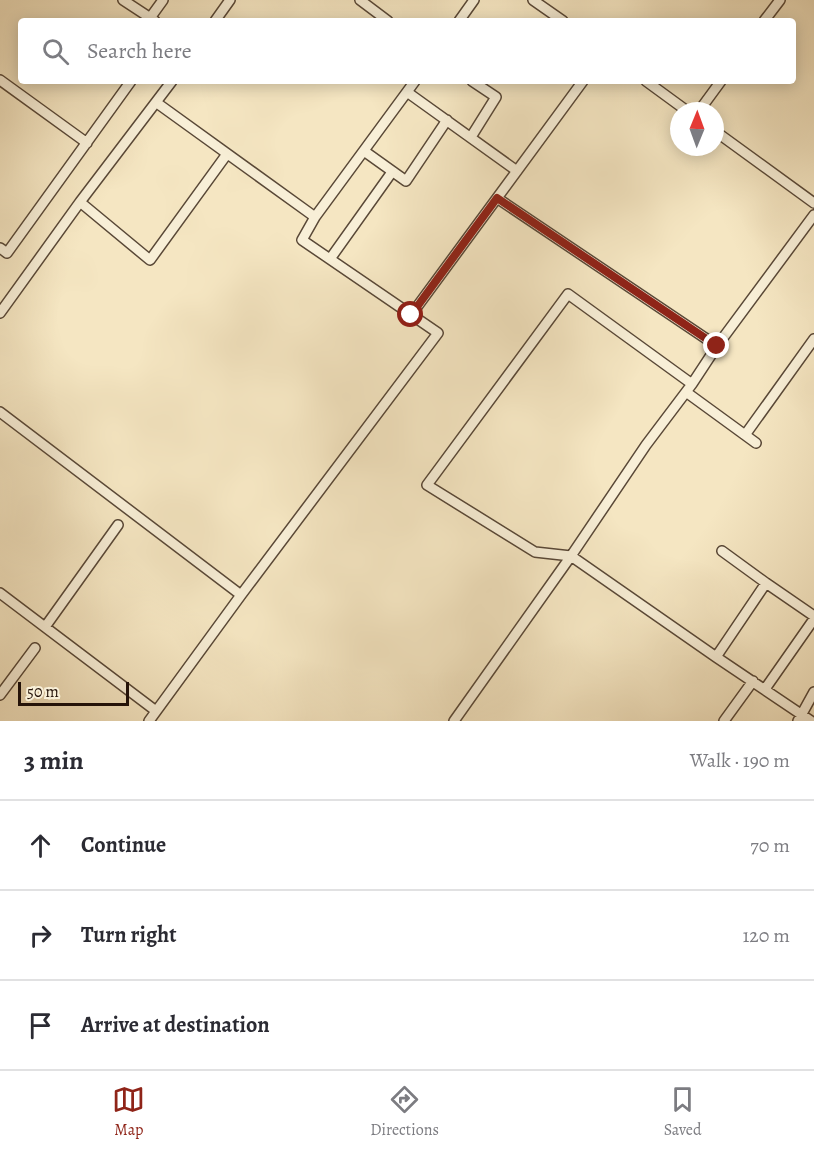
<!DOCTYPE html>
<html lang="en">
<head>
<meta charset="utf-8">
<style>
	body { margin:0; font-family:Alegreya,serif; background:#f7f7f7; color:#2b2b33 }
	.compass { position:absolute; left:670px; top:102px; width:54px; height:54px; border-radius:50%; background:#fff; box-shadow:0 3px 15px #0003; rotate:1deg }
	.scale { position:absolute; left:18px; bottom:15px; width:111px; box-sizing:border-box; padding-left:6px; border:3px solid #251309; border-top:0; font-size:16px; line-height:21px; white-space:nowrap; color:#251309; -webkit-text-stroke:4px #f8efd7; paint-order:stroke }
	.stop { position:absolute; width:18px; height:18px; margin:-14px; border:4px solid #8f2418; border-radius:50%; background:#fff }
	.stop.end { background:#8f2418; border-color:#fff; box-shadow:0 2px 6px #0008 }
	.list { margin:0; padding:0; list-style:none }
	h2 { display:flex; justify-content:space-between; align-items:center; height:78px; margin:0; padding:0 24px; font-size:26px }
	h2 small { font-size:20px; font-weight:400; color:#7c7c81 }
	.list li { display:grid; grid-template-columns:39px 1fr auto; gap:18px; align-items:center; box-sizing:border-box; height:90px; padding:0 24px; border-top:2px solid #e1e1e2 }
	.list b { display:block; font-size:22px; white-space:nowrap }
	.list em { font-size:20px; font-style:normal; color:#7c7c81 }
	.icon { flex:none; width:33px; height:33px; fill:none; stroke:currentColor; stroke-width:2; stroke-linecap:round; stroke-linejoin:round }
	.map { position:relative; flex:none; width:814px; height:721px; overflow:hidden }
	.search { position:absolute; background:#fff; box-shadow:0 3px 15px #0003; left:18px; right:18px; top:18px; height:66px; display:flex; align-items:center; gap:15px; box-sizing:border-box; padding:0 21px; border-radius:6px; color:#7c7c81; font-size:22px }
	.sheet { height:348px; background:#fff }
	nav { display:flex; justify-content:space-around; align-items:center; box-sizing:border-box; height:84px; border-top:2px solid #e1e1e2; background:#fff; font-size:16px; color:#7c7c81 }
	nav a { display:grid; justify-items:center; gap:3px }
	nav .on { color:#8f2418 }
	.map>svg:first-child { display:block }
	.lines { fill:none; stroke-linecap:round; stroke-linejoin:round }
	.service-casing { stroke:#594837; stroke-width:12 }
	.service { stroke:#f8efd7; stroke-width:9 }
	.route { stroke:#8f2418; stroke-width:8 }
</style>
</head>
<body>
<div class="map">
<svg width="814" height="721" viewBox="0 0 814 721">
	<rect width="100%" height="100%" fill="#f5e6c2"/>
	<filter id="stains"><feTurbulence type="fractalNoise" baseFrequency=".00333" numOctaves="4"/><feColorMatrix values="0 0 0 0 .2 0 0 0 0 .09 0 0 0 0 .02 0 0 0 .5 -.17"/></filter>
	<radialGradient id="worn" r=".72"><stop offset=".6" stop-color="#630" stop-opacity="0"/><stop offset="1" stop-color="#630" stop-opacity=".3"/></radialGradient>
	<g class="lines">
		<defs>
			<path id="service" d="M123 0 155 21
				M360 0 388 21
				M533 0 563 21
				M150 18 163 0
				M215 21 230 0
				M459 21 474 0
				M764 21 780 0
				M0 80 87 143
				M646 81 687 111
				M407 92 517 171
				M157 103 315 217
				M699 111 721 81
				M715 131 814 203
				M471 137 496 97 472 81
				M364 151 406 181 447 120
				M497 198 717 346
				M80 202 150 260 227 154
				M0 248 7 253 131 81
				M330 259 392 172
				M0 313 80 202 172 81
				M411 315 583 81
				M692 384 568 294 427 485 535 552 571 556 716 657 811 721
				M686 392 756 443
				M0 412 241 595
				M745 435 814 339
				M722 551 766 583 814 616
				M0 593 156 711
				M45 627 118 525
				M716 657 766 583
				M765 689 814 619
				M0 695 35 648
				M149 721 241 595 438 333 302 240 315 217 415 81
				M454 721 571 556 646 445 692 384 717 346 814 215
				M724 721 753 681
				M798 721 814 692"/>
		</defs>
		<use href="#service" class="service-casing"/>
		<use href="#service" class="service"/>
	</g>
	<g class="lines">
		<path class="route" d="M411 315 497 198 717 346"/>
	</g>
	<rect width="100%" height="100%" filter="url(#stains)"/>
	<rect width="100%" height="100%" fill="url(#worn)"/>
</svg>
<svg class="compass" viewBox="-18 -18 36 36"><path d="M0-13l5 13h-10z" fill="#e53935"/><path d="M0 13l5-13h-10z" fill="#7c7c81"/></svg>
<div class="scale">50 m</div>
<div class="stop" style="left:411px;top:315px"></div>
<div class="stop end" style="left:717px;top:346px"></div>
<div class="search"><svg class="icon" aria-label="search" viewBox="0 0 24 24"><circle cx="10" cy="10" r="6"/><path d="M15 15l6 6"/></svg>Search here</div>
</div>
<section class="sheet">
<h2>3 min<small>Walk · 190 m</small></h2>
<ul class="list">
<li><svg class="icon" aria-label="ahead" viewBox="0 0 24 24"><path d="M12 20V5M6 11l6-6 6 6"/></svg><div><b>Continue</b></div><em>70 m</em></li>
<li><svg class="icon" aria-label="right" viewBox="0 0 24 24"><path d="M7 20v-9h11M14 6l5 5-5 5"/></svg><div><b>Turn right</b></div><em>120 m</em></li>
<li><svg class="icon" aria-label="arrive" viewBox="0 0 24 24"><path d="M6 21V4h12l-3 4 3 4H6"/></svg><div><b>Arrive at destination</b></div></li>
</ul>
</section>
<nav>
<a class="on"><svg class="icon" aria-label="map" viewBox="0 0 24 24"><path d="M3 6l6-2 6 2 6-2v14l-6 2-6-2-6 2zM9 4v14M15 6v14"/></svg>Map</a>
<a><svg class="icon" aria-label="directions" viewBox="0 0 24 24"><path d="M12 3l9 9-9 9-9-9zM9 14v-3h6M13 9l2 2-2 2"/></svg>Directions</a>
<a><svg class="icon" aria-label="saved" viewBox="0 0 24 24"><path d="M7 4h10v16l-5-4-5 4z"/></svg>Saved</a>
</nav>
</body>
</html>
